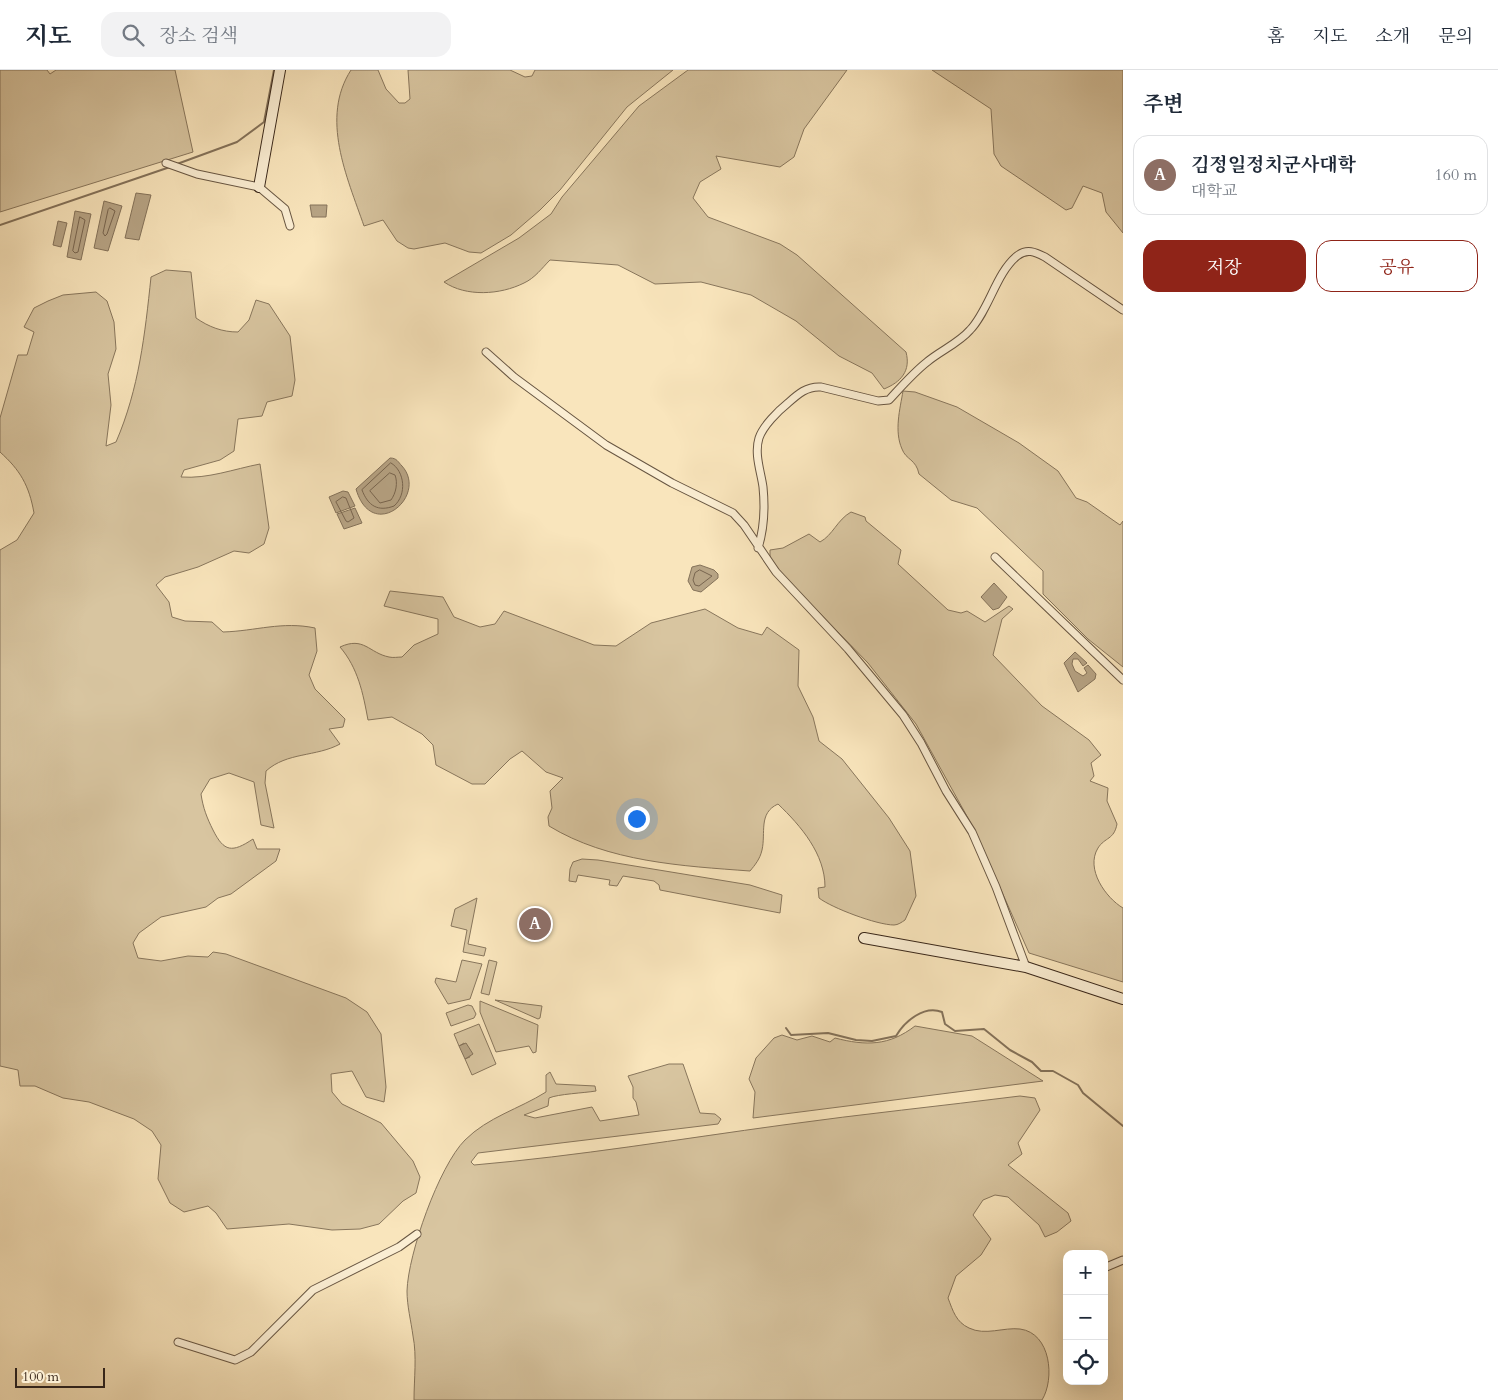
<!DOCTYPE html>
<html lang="ko">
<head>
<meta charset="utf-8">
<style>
	body { margin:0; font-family:Cardo,"Noto Serif KR",serif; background:#f2f2f3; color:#1f2937 }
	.controls { position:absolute; right:15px; bottom:15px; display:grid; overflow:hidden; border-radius:10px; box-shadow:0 5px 20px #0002 }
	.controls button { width:45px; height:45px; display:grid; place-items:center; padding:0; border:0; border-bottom:1px solid #e0e1e3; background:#fff; color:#1f2937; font:25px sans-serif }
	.scale { position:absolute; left:15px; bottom:12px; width:90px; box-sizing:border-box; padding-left:5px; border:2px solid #382619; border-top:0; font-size:14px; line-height:18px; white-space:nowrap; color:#382619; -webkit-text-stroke:4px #fbeed3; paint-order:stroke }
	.you { position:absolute; left:636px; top:748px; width:18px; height:18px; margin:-12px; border:4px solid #fff; border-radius:50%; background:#1a73e8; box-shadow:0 0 0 8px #1a73e833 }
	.badge { display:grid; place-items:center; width:32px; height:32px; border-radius:50%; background:#8f2418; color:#fff; font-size:16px; font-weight:700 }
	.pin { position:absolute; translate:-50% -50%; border:2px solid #fff; box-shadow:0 1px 5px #0006 }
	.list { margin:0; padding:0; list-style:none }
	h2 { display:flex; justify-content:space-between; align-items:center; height:65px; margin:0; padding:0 20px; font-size:21px }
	h2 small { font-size:16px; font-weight:400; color:#747a83 }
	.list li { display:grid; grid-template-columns:32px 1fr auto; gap:15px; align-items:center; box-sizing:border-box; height:80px; margin:0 10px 10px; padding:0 10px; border:1px solid #e0e1e3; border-radius:15px }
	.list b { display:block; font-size:19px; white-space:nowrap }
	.list p { margin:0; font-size:16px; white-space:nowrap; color:#747a83 }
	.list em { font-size:16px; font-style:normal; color:#747a83 }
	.actions { display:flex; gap:10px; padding:15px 20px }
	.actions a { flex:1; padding:11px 0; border:1px solid #8f2418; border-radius:15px; text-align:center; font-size:18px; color:#8f2418 }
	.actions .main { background:#8f2418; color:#fff }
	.icon { flex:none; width:28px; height:28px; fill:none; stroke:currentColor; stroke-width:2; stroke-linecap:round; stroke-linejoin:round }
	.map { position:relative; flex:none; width:1123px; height:1330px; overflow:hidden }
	header { display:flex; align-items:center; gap:30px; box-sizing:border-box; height:70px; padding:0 25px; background:#fff; border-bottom:1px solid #e0e1e3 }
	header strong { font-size:24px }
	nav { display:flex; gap:28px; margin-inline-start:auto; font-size:18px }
	.search { width:350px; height:45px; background:#f2f2f3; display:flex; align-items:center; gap:12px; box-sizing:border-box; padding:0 18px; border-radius:15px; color:#747a83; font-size:19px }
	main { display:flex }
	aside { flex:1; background:#fff }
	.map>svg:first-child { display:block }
	.green { fill:#d8c5a0; stroke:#88765c }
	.water { fill:#b7a485; stroke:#84725a }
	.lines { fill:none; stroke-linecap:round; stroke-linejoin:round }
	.shore { stroke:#78654f; stroke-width:1 }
	.stream { stroke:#84725a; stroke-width:2 }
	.street-casing { stroke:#685642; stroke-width:9 }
	.secondary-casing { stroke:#382619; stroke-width:12 }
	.street { stroke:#fbeed3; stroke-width:7 }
	.secondary { stroke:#fbeed3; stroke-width:10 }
</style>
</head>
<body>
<header>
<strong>지도</strong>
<div class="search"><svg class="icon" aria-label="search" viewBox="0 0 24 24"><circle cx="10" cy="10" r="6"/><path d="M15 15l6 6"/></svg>장소 검색</div>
<nav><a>홈</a><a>지도</a><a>소개</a><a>문의</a></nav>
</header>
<main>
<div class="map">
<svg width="1123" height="1330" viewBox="0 0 1123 1330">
	<rect width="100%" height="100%" fill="#f9e5bc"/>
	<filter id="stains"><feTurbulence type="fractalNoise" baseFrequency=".004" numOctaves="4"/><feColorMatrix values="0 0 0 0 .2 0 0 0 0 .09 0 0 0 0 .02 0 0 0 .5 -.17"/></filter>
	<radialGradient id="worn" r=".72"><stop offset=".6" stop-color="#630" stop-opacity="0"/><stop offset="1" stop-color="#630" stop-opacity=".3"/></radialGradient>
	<path class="green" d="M0 0H47L50 4 56 0H175L193 82 0 142Z
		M351 0H378L386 19 399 33H405L410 29 408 0H510L525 7 532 6 535 0H673L627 37 560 120 540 140 511 165 481 183 469 182 445 173 414 179 408 178 397 171 383 150 364 156C347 107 320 48 351 0Z
		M688 0H847L804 59 794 87 780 97 716 86 721 99 700 112 693 128 708 147 780 174 797 185 906 282C911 301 901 312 884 319L872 303 839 286 796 251 751 225 701 212 655 214 618 195 550 190C542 198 535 208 524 213 500 225 466 227 444 212L519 168 551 144 562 127 639 36Z
		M932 0H1123V163L1106 142 1102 123 1083 116 1072 138 1066 140 1001 96 994 84 991 39Z
		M166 200 191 202 196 248C209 257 222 262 238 262L249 250 256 230 269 234 290 266 295 310 292 326 267 332 262 346 238 349 234 381 220 390 184 400 181 407C208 409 234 399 260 394L269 458 264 474 249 483 234 481 198 497 165 507 156 515 169 532 172 547 185 551 212 552 223 562C256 561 282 551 315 558L317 581 309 605 315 619 345 649 343 657 329 659 340 674C316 687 287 682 266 701L265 713 274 758 261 755 254 712 229 703 210 709 201 724C203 738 207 748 213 760 224 782 232 783 253 769L257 779H280L276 791 231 824 218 828 206 837 161 847 139 863 133 873 138 888 161 891 188 886 208 887 213 882 226 884 346 928 367 942 381 964 386 1017 384 1032 366 1027 352 1001 331 1004 332 1022 342 1034 381 1053 413 1091 420 1107 416 1123 403 1131 379 1154 360 1159 332 1160 289 1154 227 1159 216 1143 208 1136 184 1142 170 1133 158 1109 161 1075 152 1061 134 1049 89 1032 63 1028 35 1016H20L18 1000 0 996V480L17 470 34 443C29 415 20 400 0 382V348L18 285H27L34 262 24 257 34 238 48 231 63 225 96 222 107 231 114 252 116 279 108 304 111 335 106 376 116 372C139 319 145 264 151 207Z
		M903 321 915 322 957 337 1019 373 1058 401 1076 428 1087 432 1120 455 1123 451V597L1088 569 1043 524V501L977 438 951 430 919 404C916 389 906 390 902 379 894 361 900 339 903 321Z
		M851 442 865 447 866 451 901 480 898 494 948 540 961 543 967 541 985 552 1009 536 1013 539 1002 549 993 585 1042 636 1089 670 1101 685 1091 693 1094 706 1090 711 1108 718 1107 731 1117 754C1114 770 1105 767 1098 778 1085 799 1106 828 1123 838V912L1029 883 974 759 916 654 868 593 778 500 770 487V480L783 478 809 464 820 472C833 465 837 450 851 442Z
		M390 521 443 527 454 547 480 557 495 554 504 541 594 575 616 576 651 553 705 539 738 558 762 565 767 557 799 580 798 616 813 647 819 671 842 689 889 748 910 781 916 826 905 850C902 852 898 855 894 855 877 855 832 838 819 828L818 818 825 817C825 784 801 756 778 734 758 743 766 763 762 780 760 789 755 795 750 801 682 796 608 792 549 756L548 747 552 738 550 721 563 708 546 702 522 681 510 689 485 714H472L436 695 433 675 422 664 392 647 368 650C363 623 358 598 340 577 364 566 369 583 389 587 393 588 398 587 402 587L414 575 438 564V549L384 536Z
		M582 789 598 790 750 815 782 825 780 843 660 820 659 815 654 811 623 806 617 816 609 815 610 810 578 805 576 812 569 811 570 799 573 792Z
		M477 828 468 874 486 878 484 886 463 882 467 860 451 856 455 839Z
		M462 890 482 894 470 929 448 934 435 912 436 908 456 912Z
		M489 890 497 892 489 925 481 923Z
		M495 930 542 936 540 948 538 949Z
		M480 931 538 955 536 982 533 983 529 976 496 982 480 942Z
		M468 935 472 936 476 944 474 948 451 956 446 943Z
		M479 954 496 994 472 1005 465 989 470 987 464 973 459 976 454 964Z
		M915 956 972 966 1043 1011 753 1048 755 1022 749 1009 756 988 774 968 782 965 797 970 812 966 830 972 835 968C866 976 889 976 915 956Z
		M669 994H683L700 1043 715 1044 721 1049 718 1054 478 1083 471 1092 474 1095C578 1086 680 1069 783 1055 862 1044 941 1036 1020 1026L1035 1028 1040 1040 1018 1073 1022 1084 1008 1095 1068 1143 1071 1151 1057 1162 1045 1167 1039 1155 1008 1127 995 1125 983 1130 973 1145 991 1169 981 1185 956 1206 948 1228C953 1241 956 1252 969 1258 985 1266 1004 1257 1020 1259 1051 1263 1055 1309 1042 1330H414C414 1309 417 1286 413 1266 411 1251 407 1236 407 1221 408 1184 439 1096 465 1070 488 1047 519 1039 546 1022V1005L550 1002 556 1014 595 1016 596 1021C584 1023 558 1024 549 1028L548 1036 524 1045 535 1048 592 1037 600 1051 639 1045 636 1032 633 1028V1017L628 1006Z"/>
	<path class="water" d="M136 123 151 125 139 170 125 168Z
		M104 131 122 136 108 181 94 178Z
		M310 135H327L326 147H312Z
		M75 141 91 144 81 190 67 187Z
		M58 151 67 153 61 177 53 175Z
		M390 388C397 388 398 392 402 396 429 426 372 474 356 419Z
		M343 421 348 422 355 436 336 443 329 427Z
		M355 438 362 453 344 459 337 444Z
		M700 495 714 500 718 504V508L701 522 693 520 688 511 692 497Z
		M994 513 1007 527 999 538 993 540 981 527Z
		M1075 582 1087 593 1083 596 1078 589H1073L1072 594 1075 601 1083 606 1087 603 1084 598 1088 595 1096 604 1095 609 1078 622 1064 593Z
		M466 973 473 984 465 989 459 976Z"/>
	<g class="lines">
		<path class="shore" d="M110 138 115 141 107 164 105 166 103 163 108 140Z
			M80 147 85 150 78 182 75 183 73 181Z
			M391 393C405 401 407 425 394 436 378 442 368 436 362 420Z
			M390 403 395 405C398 413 396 423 391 430L380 433 370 421Z
			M343 427 346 428 354 448 348 452 346 451 336 432Z
			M700 500 712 506 699 516 695 515 693 510 695 503Z"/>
		<path class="stream" d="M177 94 237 72 264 52 274 0
			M0 155 170 97
			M786 958 791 965 828 963 856 970 872 971 896 966C905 951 924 935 942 942L945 954 955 961 984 959 1010 980 1032 992 1041 1001H1053L1078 1015 1083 1023 1123 1056"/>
		<defs>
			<path id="street" d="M166 93 197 104 259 117 285 139 290 156
				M486 282 514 307 606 375 672 413 733 443 744 455 776 502 848 579 903 645 921 673 946 721 972 762 996 817 1026 897
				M758 478C764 459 765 437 763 417 761 402 754 384 759 368 763 356 778 341 788 333 798 324 807 316 821 317L878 331 889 330C901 317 913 303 927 292 940 281 959 273 970 260 989 240 996 203 1017 186 1027 178 1035 182 1045 187L1123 240
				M995 487 1123 610
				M1104 1198 1123 1190
				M178 1272 235 1290 251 1282 313 1220 399 1177 417 1164"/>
			<path id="secondary" d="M259 117 280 0
				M864 868 1026 897 1123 929"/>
		</defs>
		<use href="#street" class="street-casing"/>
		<use href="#secondary" class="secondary-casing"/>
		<use href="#street" class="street"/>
		<use href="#secondary" class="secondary"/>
	</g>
	<rect width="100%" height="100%" filter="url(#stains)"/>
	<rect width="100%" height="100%" fill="url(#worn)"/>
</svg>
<div class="controls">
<button>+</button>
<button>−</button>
<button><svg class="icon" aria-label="locate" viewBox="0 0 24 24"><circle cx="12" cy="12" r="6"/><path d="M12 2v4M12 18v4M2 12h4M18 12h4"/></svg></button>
</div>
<div class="scale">100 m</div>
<div class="you"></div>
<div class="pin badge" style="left:535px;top:854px;background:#8d6e63">A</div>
</div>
<aside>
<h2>주변<small></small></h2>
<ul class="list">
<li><span class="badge" style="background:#8d6e63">A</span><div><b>김정일정치군사대학</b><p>대학교</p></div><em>160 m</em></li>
</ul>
<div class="actions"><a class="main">저장</a><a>공유</a></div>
</aside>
</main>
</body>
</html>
